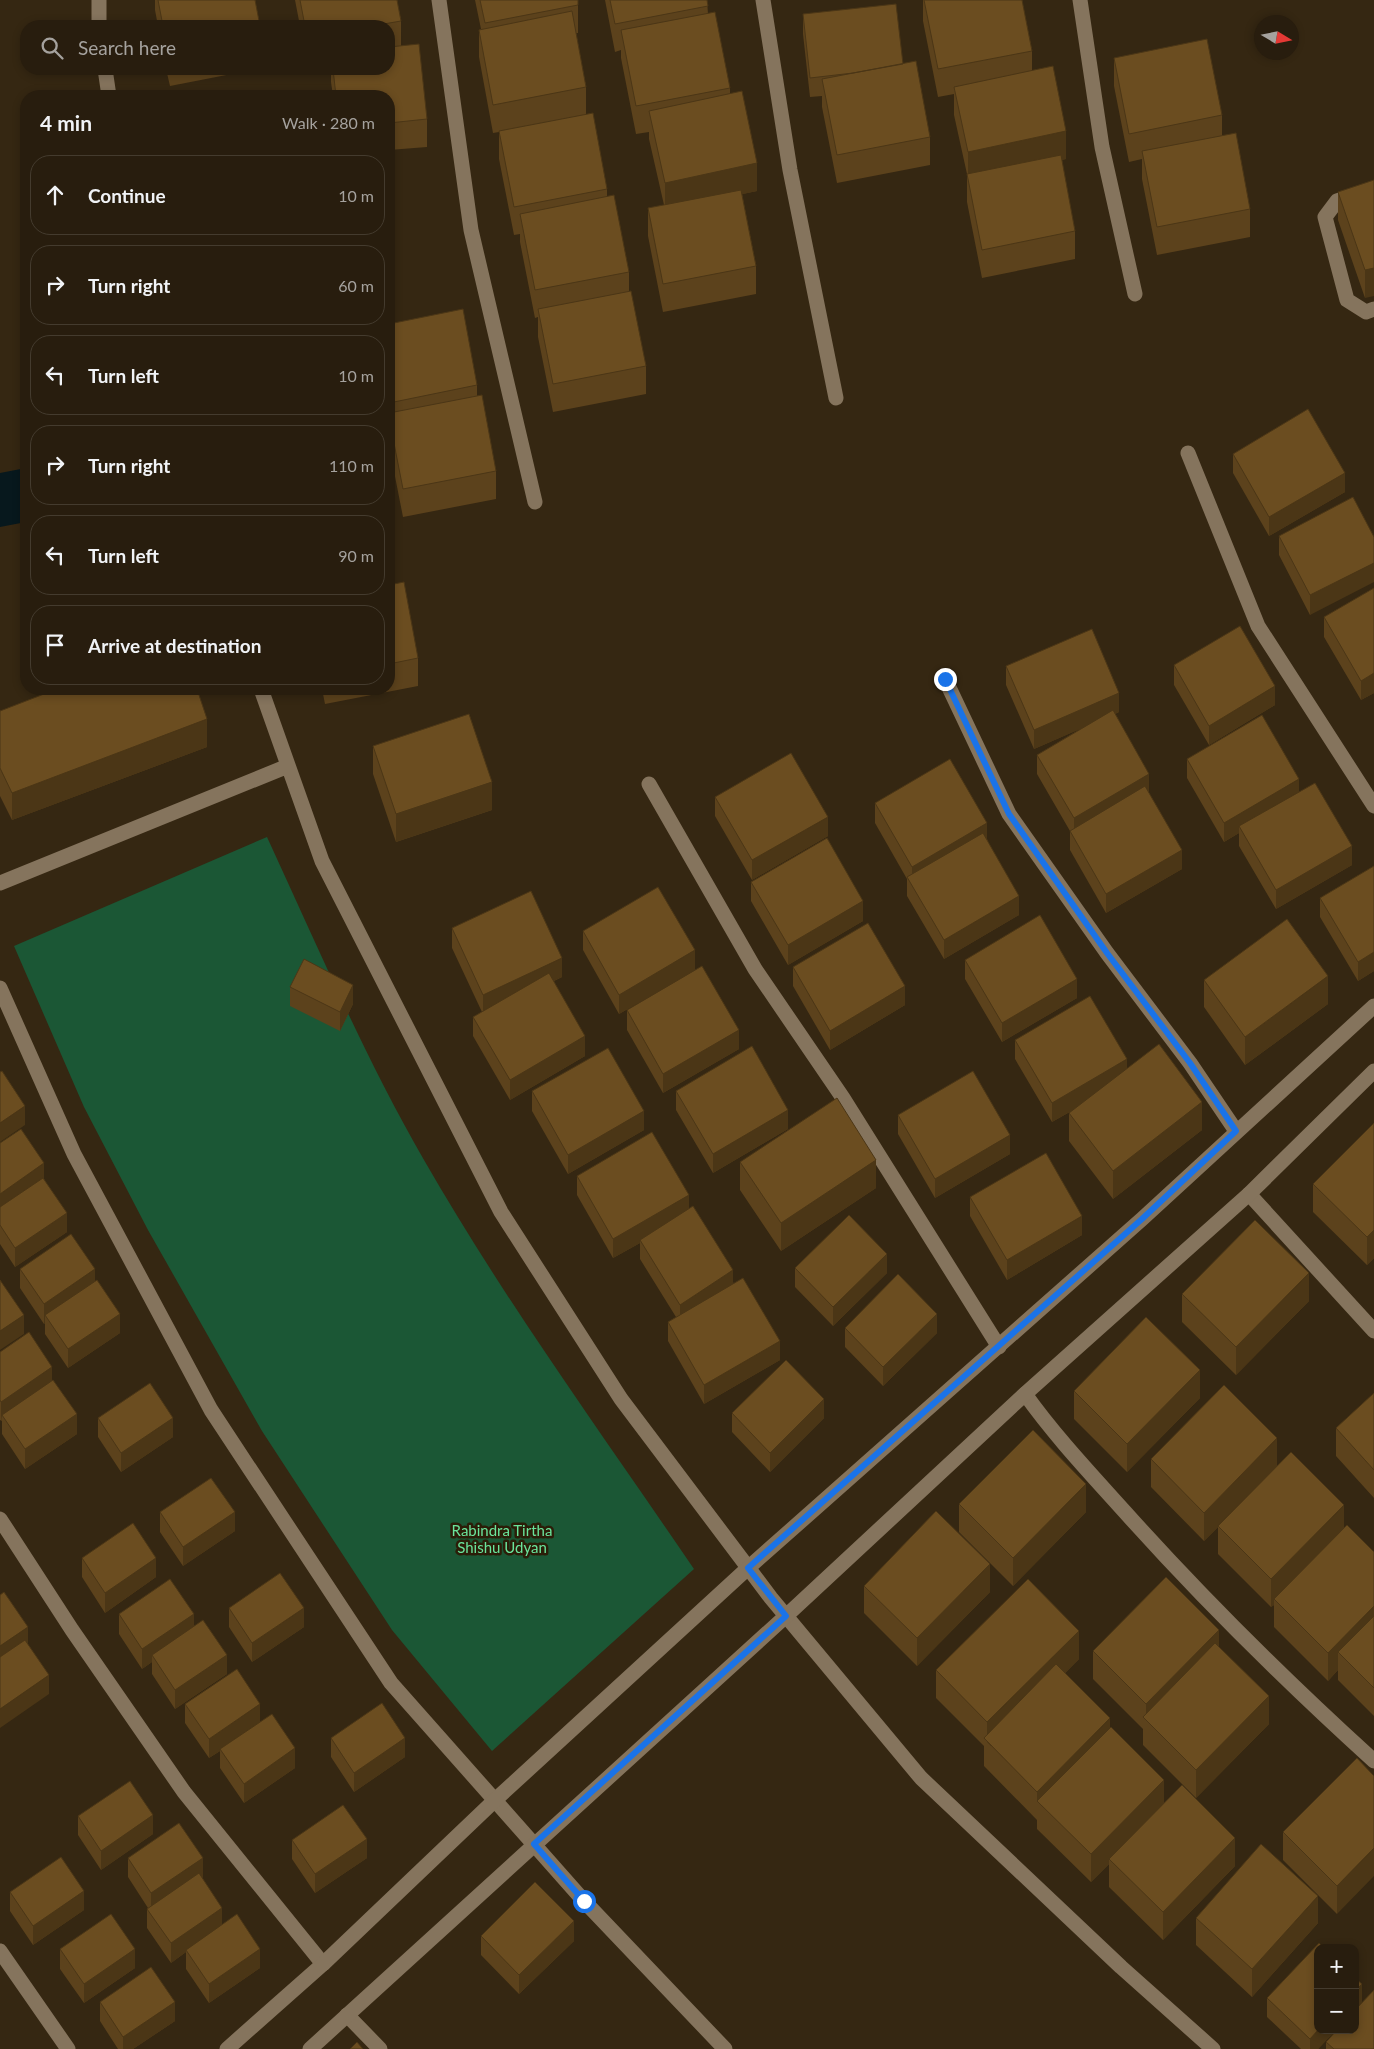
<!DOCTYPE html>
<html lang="en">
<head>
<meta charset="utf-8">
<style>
	body { margin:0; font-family:Lato,sans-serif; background:#342a1c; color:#f1f3f6 }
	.controls { position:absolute; right:15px; bottom:15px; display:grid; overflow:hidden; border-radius:10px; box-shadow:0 2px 8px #0003 }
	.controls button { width:45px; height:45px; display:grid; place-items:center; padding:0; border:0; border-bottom:1px solid #443b2e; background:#281d0e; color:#f1f3f6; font:25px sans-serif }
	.compass { position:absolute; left:1254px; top:15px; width:45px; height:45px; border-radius:50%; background:#281d0e; box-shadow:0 2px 8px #0003; rotate:100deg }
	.stop { position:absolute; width:15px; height:15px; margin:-11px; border:4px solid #1a73e8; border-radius:50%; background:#fff }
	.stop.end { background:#1a73e8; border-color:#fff; box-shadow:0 1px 5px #0008 }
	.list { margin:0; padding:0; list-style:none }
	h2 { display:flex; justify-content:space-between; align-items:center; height:65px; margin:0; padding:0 20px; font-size:21px }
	h2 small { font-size:16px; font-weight:400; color:#a5a29e }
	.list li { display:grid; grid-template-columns:32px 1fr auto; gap:15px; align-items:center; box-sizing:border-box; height:80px; margin:0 10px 10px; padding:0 10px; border:1px solid #443b2e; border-radius:20px }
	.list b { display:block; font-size:19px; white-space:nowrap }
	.list em { font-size:16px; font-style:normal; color:#a5a29e }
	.icon { flex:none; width:28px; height:28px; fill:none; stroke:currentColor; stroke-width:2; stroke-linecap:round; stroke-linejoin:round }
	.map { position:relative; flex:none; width:1374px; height:2049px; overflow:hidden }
	.search { position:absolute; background:#281d0e; box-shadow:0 2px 8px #0003; left:20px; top:20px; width:375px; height:55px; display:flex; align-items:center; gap:12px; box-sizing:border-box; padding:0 18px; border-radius:20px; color:#a5a29e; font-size:19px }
	.panel { position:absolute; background:#281d0e; box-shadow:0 2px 8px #0003; left:20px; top:90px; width:375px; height:605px; border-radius:20px }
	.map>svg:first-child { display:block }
	.green { fill:#1b5735 }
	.water { fill:#07181d }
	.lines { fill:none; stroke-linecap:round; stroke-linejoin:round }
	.street { stroke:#85745d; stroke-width:15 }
	.secondary { stroke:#85745d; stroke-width:15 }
	.wall { fill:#5c421c }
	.shaded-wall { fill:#4b3616 }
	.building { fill:#6b4d20; stroke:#4b3616 }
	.route { stroke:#1a73e8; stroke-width:6 }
	.labels { text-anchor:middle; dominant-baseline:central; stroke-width:5; stroke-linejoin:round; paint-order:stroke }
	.park-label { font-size:15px; fill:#6ae49b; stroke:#2b1d08 }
</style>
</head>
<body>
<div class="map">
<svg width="1374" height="2049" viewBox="0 0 1374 2049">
	<rect width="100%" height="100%" fill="#352712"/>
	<path class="green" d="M267 837C317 945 364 1056 424 1160 505 1301 602 1434 694 1569L492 1751 392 1630 262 1431 148 1230 84 1107 14 946Z"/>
	<path class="water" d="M26 468V522L0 527V473Z"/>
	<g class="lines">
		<path class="street" d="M99 0V26
			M439 0 471 230 535 502
			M763 0 790 170 836 398
			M1080 0 1102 147 1135 294
			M105 69 109 96
			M1374 189 1337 201 1325 217 1347 300 1366 312 1374 309
			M1188 453 1258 626 1374 806
			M945 679 1009 814 1107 953 1190 1063 1236 1131
			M261 689 322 861 501 1212 621 1399 771 1598 921 1778 1121 1967 1213 2049
			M649 784 755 969 843 1098 999 1347
			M0 883 288 766
			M0 988 74 1154 211 1410 391 1683 584 1901 725 2049
			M1249 1194 1374 1331
			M1025 1394C1055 1436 1090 1473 1125 1512 1203 1599 1287 1682 1374 1761
			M0 1519 72 1630 184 1792 323 1964
			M0 1951 68 2049
			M347 2015 380 2049"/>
		<path class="secondary" d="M227 2049 323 1964 494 1801 748 1568 1142 1219 1374 1006
			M310 2049 786 1616 1025 1394 1249 1194 1374 1071"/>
	</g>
	<path class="wall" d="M155 0H255L260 26H158L155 10Z
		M295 0H397L401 21V46L427 119V147L389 150V96H333L331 82V69H389V26H300Z
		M475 0H578V33H576L586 87V114L607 189V197L629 272V291L646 366V394L553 412 538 337V317L535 318 520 242V234L514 235 499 159V132L493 133 479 57V30L481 29Z
		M605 0H707L708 14 730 88V94L757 191 742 194 756 266V294L663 312 648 236V208L664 205 649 139V132L636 134 621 58V50L615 52Z
		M923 0H1022L1032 51V70L1066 159 1061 160 1075 231V259L982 278 967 202V174L954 115V94L938 97 923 21Z
		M803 14 903 64 930 137V165L837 183 822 107V96L810 97 803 34Z
		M1114 58 1222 115V136L1250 209V237L1157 255 1142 179V159L1129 162 1114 86Z
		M166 69H257L170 86Z
		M1374 180 1365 298 1338 220V192Z
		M389 324 477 385V395L496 471V499L403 517 389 446Z
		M1233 454 1345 492 1269 536 1233 473Z
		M1279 536 1374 537 1310 615 1279 555Z
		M389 559 391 572V585L418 658V686L325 704 322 689H389Z
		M1374 588V693L1361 700 1324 637V617Z
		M1174 665 1275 705 1209 745 1174 685Z
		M1006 666 1119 712 1115 714 1182 869 1106 913 1070 850V831L1037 774V755L1082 728 1034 749 1006 685Z
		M0 711 207 747 12 820 0 796Z
		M373 746 492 810 396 842 373 774Z
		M1187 759 1299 792 1352 865 1276 909 1239 846V833L1224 842 1187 778Z
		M715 797 828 836 752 880 715 816Z
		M875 803 987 839 1019 915 944 959 907 896V879L875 823Z
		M1374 866V971L1358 981 1320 917V898Z
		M751 882 863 921 788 965 751 901Z
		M452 928 562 977 554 981 585 1056 510 1100 473 1036V1017L482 1012 452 948Z
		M583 931 695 970 619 1014 583 950Z
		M965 960 1077 998 1002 1042 965 979Z
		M793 967 905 1005 830 1050 793 986Z
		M1204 980 1328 1004 1245 1065 1204 1007Z
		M290 987 353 1004 340 1031 290 1006Z
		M627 1010 739 1049 663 1093 627 1030Z
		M1015 1040 1127 1068 1202 1130 1113 1199 1069 1141V1113L1075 1109 1052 1122 1015 1059Z
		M532 1091 644 1130 568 1174 532 1111Z
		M676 1091 788 1129 713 1173 676 1110Z
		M898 1115 1010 1154 935 1198 898 1134Z
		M1374 1123V1258L1367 1265 1313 1212V1184Z
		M0 1143 44 1179 67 1232 15 1267 0 1244Z
		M740 1162 876 1188 781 1251 740 1190Z
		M577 1176 689 1209 780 1360 704 1404 668 1341V1322L676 1317 640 1259V1243L613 1258 577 1195Z
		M970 1197 1082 1235 1007 1280 970 1216Z
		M795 1268 887 1273 833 1326 795 1287Z
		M20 1269 95 1281 120 1333 68 1368 45 1334V1323L44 1324 20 1288Z
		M1182 1294 1309 1301 1236 1375 1182 1322Z
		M845 1328 937 1333 883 1386 845 1347Z
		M0 1352 52 1381 77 1434 25 1469 2 1434V1421L0 1420Z
		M1074 1391 1200 1398 1127 1472 1074 1419Z
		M1374 1393V1498L1336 1456V1428Z
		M732 1413 824 1418 770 1472 732 1432Z
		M98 1418 173 1437 121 1472 98 1437Z
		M1151 1459 1277 1466 1344 1528 1374 1552V1716L1338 1680V1670L1328 1681 1274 1627V1605L1271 1607 1218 1554V1527L1204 1541 1151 1487Z
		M959 1504 1086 1512 1013 1586 959 1532Z
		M160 1512 235 1531 183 1566 160 1532Z
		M82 1558 156 1577 105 1613 82 1577Z
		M864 1586 990 1592 917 1666 864 1613Z
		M229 1608 304 1627 252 1662 229 1627Z
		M119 1614 194 1627 227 1674 175 1709 152 1674V1662L142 1669 119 1634Z
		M1219 1647 1269 1724 1196 1798 1143 1745V1729L1093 1679V1651Z
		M1079 1659 1065 1673 1110 1728 1164 1803 1235 1866 1163 1940 1109 1887V1864L1091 1882 1037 1829V1820L984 1766V1746L936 1698V1670Z
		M185 1704 260 1722 295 1768 244 1803 220 1768V1751L209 1758 185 1723Z
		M331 1738 405 1757 354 1792 331 1757Z
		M1357 1758 1337 1914 1283 1860V1832Z
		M78 1816 153 1834 101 1870 78 1835Z
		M292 1840 367 1858 315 1893 292 1859Z
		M128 1858 203 1877 202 1878 222 1924 260 1968 209 2003 186 1969V1952L171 1963 147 1928V1909L148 1908 128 1877Z
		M10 1892 84 1910 33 1945 10 1911Z
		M1196 1918 1318 1923 1252 1997 1196 1945Z
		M481 1936 574 1941 519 1994 481 1955Z
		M60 1949 135 1968 84 2003 60 1969Z
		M1267 1998 1318 2030H1336L1318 2049H1301L1267 2017Z
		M100 2002 175 2021 133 2049H118L100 2021Z
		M1362 2003 1374 2049H1326V2042Z"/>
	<path class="shaded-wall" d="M1066 131V159L968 180V152Z
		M757 163V191L665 211V183Z
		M1374 268V296L1365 298V270Z
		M1345 473V492L1269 536V517Z
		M1374 563V582L1310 615V595Z
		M1374 673V693L1361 700V681Z
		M1275 686V705L1209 745V726Z
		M1119 693V712L1034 749V730Z
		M207 719V747L12 820V793Z
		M1149 774V793L1074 837V818Z
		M1299 779V798L1239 826V833L1224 842V823Z
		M492 782V810L396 842V814Z
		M828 817V836L752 880V860Z
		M987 823V842L912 884V867Z
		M1352 846V865L1276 909V890Z
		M1182 850V869L1106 913V894Z
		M1019 896V915L944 959V940Z
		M863 901V921L788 965V945Z
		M695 950V970L619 1014V995Z
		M1374 952V971L1358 981V962Z
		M562 958V977L483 1014V995Z
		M1328 976V1004L1245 1065V1037Z
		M1077 979V998L1002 1042V1023Z
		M353 985V1004L340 1031V1012Z
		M905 986V1005L830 1050V1031Z
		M739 1030V1049L663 1093V1074Z
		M585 1036V1056L510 1100V1080Z
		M1127 1059V1079L1052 1122V1103Z
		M1202 1102V1130L1113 1199V1171Z
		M25 1106V1125L0 1142V1123Z
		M788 1110V1129L713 1173V1154Z
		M644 1111V1130L568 1174V1155Z
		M1010 1135V1154L935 1198V1179Z
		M876 1160V1188L781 1251V1223Z
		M44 1163V1182L0 1213V1194Z
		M689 1195V1215L640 1240V1243L613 1258V1239Z
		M67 1213V1232L15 1267V1248Z
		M1082 1216V1235L1007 1280V1260Z
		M1374 1230V1258L1367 1265V1237Z
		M887 1254V1273L833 1326V1307Z
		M95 1269V1288L45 1315V1323L44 1324V1304Z
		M733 1270V1290L680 1324V1305Z
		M1309 1273V1301L1236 1375V1347Z
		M120 1314V1333L68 1368V1349Z
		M937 1314V1333L883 1386V1367Z
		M24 1315V1334L0 1350V1331Z
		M780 1341V1360L704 1404V1385Z
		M52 1367V1386L2 1415 1 1422V1402Z
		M1200 1370V1398L1127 1472V1444Z
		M824 1399V1418L770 1472V1453Z
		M77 1414V1434L25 1469V1449Z
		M173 1418V1437L121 1472V1453Z
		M1277 1438V1466L1204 1541V1513Z
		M1086 1484V1512L1013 1586V1558Z
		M1344 1505V1533L1274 1599V1605L1271 1607V1579Z
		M235 1512V1531L183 1566V1547Z
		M156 1558V1577L105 1613V1593Z
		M990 1564V1592L917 1666V1638Z
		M1374 1606V1634L1338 1652V1670L1328 1681V1653Z
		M304 1608V1627L252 1662V1643Z
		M194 1614V1634L152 1655V1662L142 1669V1649Z
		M28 1627V1646L0 1665V1646Z
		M1219 1630V1658L1146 1720V1704Z
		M1079 1631V1659L991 1746 987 1742V1722Z
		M227 1655V1674L175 1709V1690Z
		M49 1675V1694L0 1728V1709Z
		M1269 1696V1724L1196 1798V1770Z
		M260 1704V1723L220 1749V1751L209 1758V1739Z
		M1110 1718V1746L1037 1801V1820V1792Z
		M405 1738V1757L354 1792V1773Z
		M295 1748V1768L244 1803V1784Z
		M1164 1780V1808L1109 1859V1864L1091 1882V1854Z
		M153 1815V1834L101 1870V1851Z
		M1235 1838V1866L1163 1940V1912Z
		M367 1839V1858L315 1893V1874Z
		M1374 1848V1876L1337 1914V1886Z
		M203 1858V1877L151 1912V1893Z
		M84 1891V1910L33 1945V1926Z
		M1318 1896V1923L1252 1997V1969Z
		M222 1908V1927L186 1950V1952L171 1963V1943Z
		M574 1921V1941L519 1994V1975Z
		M135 1949V1968L84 2003V1984Z
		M260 1949V1968L209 2003V1984Z
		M1362 1984V2003L1355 2010V1991Z
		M175 2002V2021L133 2049H123V2037Z
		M1318 2030H1336L1318 2049H1310V2039Z"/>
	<path class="building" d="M158 0H255L260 26H163Z
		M300 0H397L401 21 372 26H305Z
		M480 0H578V5L485 23Z
		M610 0H707L708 6 615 24Z
		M924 0H1022L1032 51 938 69Z
		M896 4 903 64 853 73 810 78 803 14Z
		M572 11 586 87 493 105 479 30Z
		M715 12 730 88 636 106 621 30Z
		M1207 39 1222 115 1129 134 1114 58Z
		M419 44 427 119 389 123V96H336L333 69H389V47Z
		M916 61 930 137 837 155 822 79Z
		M1053 66 1066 131 968 152 954 87Z
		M742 91 757 163 665 183 649 111Z
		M593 113 607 189 514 207 499 131Z
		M1236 133 1250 209 1157 227 1142 151Z
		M1061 155 1075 231 982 250 967 174Z
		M1374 180V268L1365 270 1338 192Z
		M741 190 756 266 663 284 648 208Z
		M614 195 629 272 535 290 520 214Z
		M631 291 646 366 553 384 538 309Z
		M463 309 477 385 389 403V324Z
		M482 395 496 471 403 489 389 418V413Z
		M1308 409 1345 473 1269 517 1233 454Z
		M1353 497 1374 537V563L1310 595 1279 536Z
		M389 559 391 572 389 573Z
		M404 582 418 658 389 664V585Z
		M1374 588V673L1361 681 1324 617Z
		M1240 626 1275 686 1209 726 1174 665Z
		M1092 629 1119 693 1034 730 1006 666Z
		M57 689H197L207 719 12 793 0 768V711Z
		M1113 710 1149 774 1074 818 1037 755Z
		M469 714 492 782 396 814 373 746Z
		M1262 715 1299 779 1224 823 1187 759Z
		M791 753 828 817 752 860 715 797Z
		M950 759 987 823 912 867 875 803Z
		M1315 783 1352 846 1276 890 1239 826Z
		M1145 786 1182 850 1106 894 1070 831Z
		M983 833 1019 896 944 940 907 877Z
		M827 838 863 901 788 945 751 882Z
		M1374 866V952L1358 962 1320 898Z
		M658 887 695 950 619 995 583 931Z
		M531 891 562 958 483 995 452 928Z
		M1040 915 1077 979 1002 1023 965 960Z
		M1287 919 1328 976 1245 1037 1204 980Z
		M868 923 905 986 830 1031 793 967Z
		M304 959 353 985 340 1012 290 987Z
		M702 966 739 1030 663 1074 627 1010Z
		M549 973 585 1036 510 1080 473 1017Z
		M1090 996 1127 1059 1052 1103 1015 1040Z
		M1159 1044 1202 1102 1113 1171 1069 1113Z
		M752 1046 788 1110 713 1154 676 1091Z
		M608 1048 644 1111 568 1155 532 1091Z
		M2 1071 25 1106 0 1123V1072Z
		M973 1071 1010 1135 935 1179 898 1115Z
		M837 1098 876 1160 781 1223 740 1162Z
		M1374 1123V1230L1367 1237 1313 1184Z
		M21 1129 44 1163 0 1194V1143Z
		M652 1132 689 1195 613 1239 577 1176Z
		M1046 1153 1082 1216 1007 1260 970 1197Z
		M43 1178 67 1213 15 1248 0 1225V1207Z
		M693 1206 733 1270 680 1305 640 1240Z
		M849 1215 887 1254 833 1307 795 1268Z
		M1255 1220 1309 1273 1236 1347 1182 1294Z
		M71 1234 95 1269 44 1304 20 1269Z
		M898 1274 937 1314 883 1367 845 1328Z
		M743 1278 780 1341 704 1385 668 1322Z
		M0 1280 24 1315 0 1331Z
		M97 1280 120 1314 68 1349 45 1315Z
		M1146 1317 1200 1370 1127 1444 1074 1391Z
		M29 1332 52 1367 1 1402 0 1400V1352Z
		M786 1360 824 1399 770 1453 732 1413Z
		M53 1380 77 1414 25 1449 2 1415Z
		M150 1383 173 1418 121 1453 98 1418Z
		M1224 1385 1277 1438 1204 1513 1151 1459Z
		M1374 1393V1470L1336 1428Z
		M1033 1430 1086 1484 1013 1558 959 1504Z
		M1291 1452 1344 1505 1271 1579 1218 1526Z
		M211 1478 235 1512 183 1547 160 1512Z
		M936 1511 990 1564 917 1638 864 1586Z
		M133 1523 156 1558 105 1593 82 1558Z
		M1347 1525 1374 1552V1606L1328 1653 1274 1599Z
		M280 1573 304 1608 252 1643 229 1608Z
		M1166 1577 1219 1630 1146 1704 1093 1651Z
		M170 1579 194 1614 142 1649 119 1614Z
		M1028 1579 1079 1631 987 1722 936 1670Z
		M4 1592 28 1627 0 1646V1595Z
		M1374 1616V1688L1338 1652Z
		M203 1620 227 1655 175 1690 152 1655Z
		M25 1640 49 1675 0 1709V1657Z
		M1215 1643 1269 1696 1196 1770 1143 1717Z
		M1056 1664 1110 1718 1037 1792 984 1738Z
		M237 1669 260 1704 209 1739 185 1704Z
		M382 1703 405 1738 354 1773 331 1738Z
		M272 1714 295 1748 244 1784 220 1749Z
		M1111 1727 1164 1780 1091 1854 1037 1801Z
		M1357 1758 1374 1776V1848L1337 1886 1283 1832Z
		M130 1781 153 1815 101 1851 78 1816Z
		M1182 1785 1235 1838 1163 1912 1109 1859Z
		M343 1805 367 1839 315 1874 292 1840Z
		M179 1823 203 1858 151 1893 128 1858Z
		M1261 1844 1318 1896 1252 1969 1196 1918Z
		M61 1857 84 1891 33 1926 10 1892Z
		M199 1873 222 1908 171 1943 147 1909Z
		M535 1882 574 1921 519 1975 481 1936Z
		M111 1914 135 1949 84 1984 60 1949Z
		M237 1914 260 1949 209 1984 186 1950Z
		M1319 1943 1324 1948H1318V2030L1310 2039 1267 1998Z
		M151 1967 175 2002 123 2037 100 2002Z
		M1355 1978 1362 1984 1355 1991Z
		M1374 1990V2049H1334L1326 2042 1337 2030H1355V2010Z
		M357 2042 363 2049H350Z"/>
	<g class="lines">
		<path class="route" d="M584 1901 534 1844 786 1616 748 1568 1142 1219 1236 1131 1190 1063 1107 953 1009 814 945 679"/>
	</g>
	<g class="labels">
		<g class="park-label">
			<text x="502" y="1530">Rabindra Tirtha<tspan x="502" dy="17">Shishu Udyan</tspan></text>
		</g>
	</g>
</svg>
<div class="controls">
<button>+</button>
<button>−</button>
</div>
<svg class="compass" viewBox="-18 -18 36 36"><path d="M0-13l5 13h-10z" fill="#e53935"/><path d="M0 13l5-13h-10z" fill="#a5a29e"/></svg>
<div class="stop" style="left:584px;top:1901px"></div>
<div class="stop end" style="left:945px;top:679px"></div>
<div class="search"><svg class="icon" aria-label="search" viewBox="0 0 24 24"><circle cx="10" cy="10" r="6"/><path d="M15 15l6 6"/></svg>Search here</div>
<section class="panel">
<h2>4 min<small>Walk · 280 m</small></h2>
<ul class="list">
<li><svg class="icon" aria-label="ahead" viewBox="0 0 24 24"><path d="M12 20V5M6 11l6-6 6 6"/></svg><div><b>Continue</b></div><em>10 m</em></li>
<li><svg class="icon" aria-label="right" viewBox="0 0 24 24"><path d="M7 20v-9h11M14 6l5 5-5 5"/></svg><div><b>Turn right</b></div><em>60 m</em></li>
<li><svg class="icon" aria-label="left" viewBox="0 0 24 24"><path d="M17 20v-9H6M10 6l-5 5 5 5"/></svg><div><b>Turn left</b></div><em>10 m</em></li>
<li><svg class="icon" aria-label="right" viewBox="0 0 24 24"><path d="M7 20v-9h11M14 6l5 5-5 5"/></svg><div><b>Turn right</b></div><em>110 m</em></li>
<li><svg class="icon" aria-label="left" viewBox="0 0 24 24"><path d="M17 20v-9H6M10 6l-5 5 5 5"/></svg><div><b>Turn left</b></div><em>90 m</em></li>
<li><svg class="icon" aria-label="arrive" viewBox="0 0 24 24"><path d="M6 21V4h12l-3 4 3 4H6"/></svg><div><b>Arrive at destination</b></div></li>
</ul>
</section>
</div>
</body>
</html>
